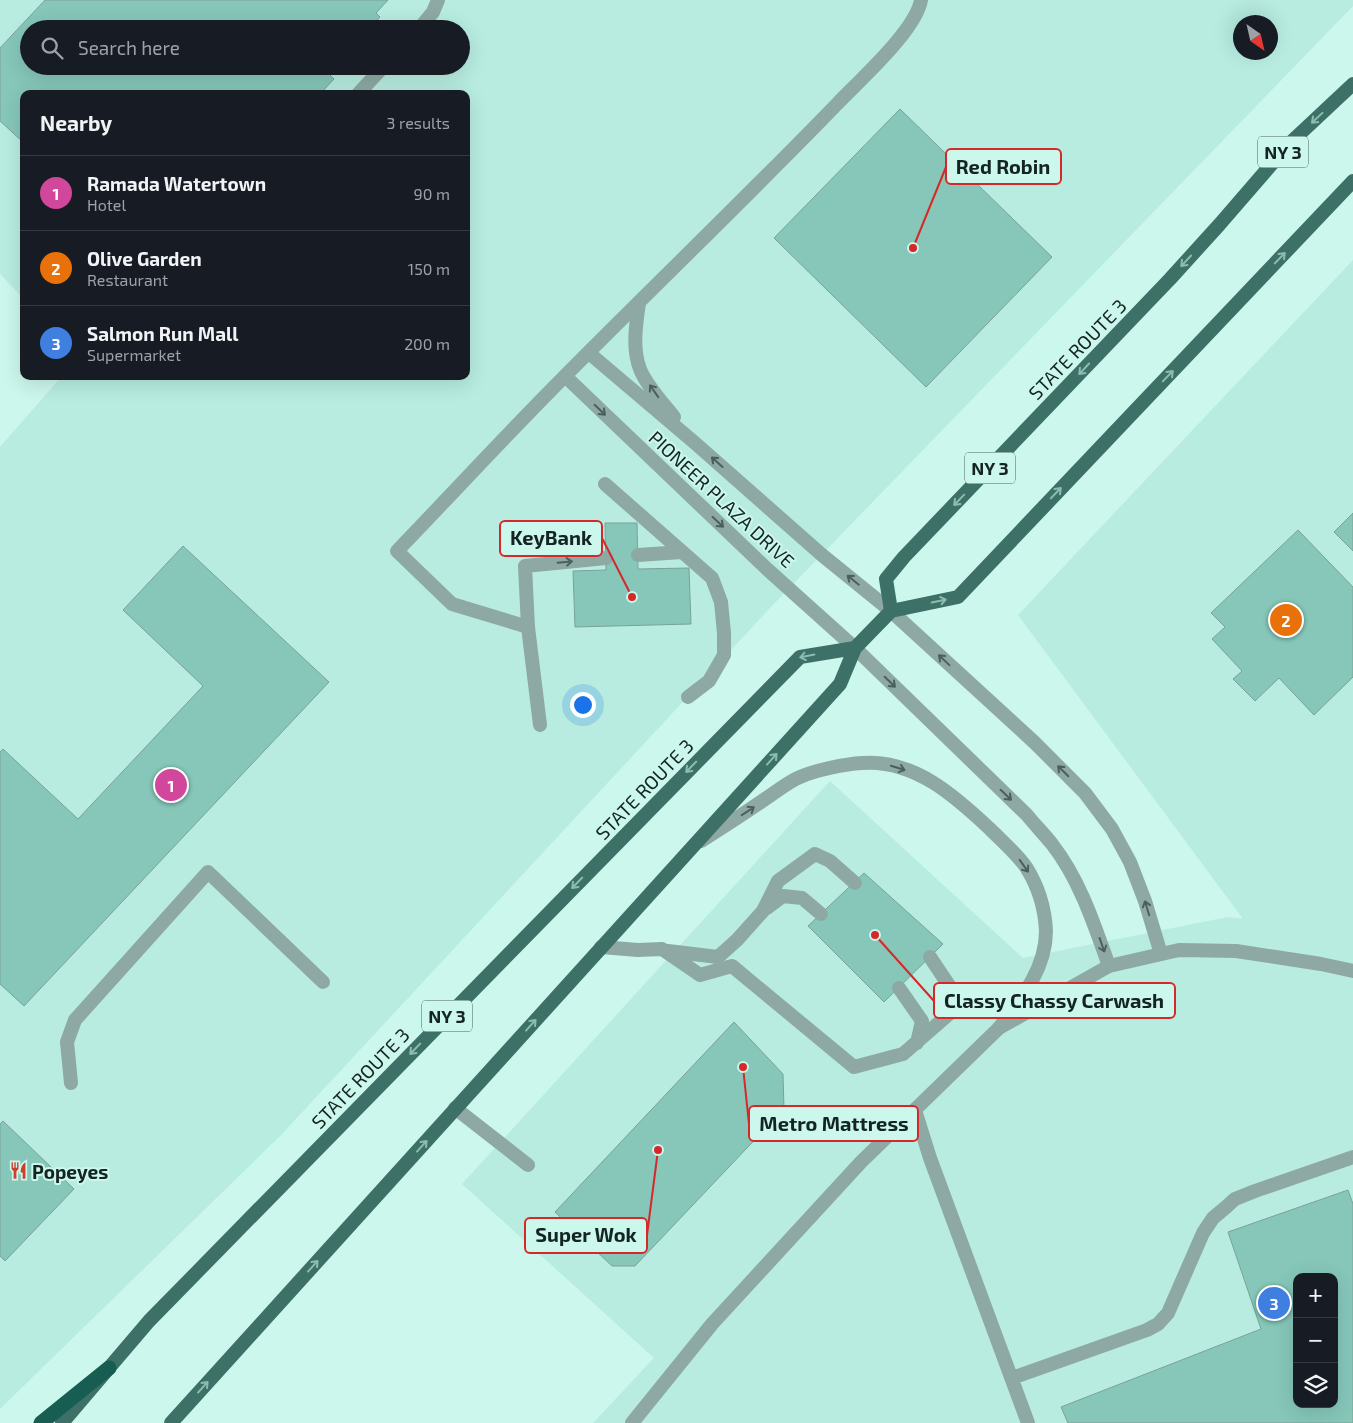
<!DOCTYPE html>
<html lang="en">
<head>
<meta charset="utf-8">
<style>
	body { margin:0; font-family:"Exo 2",sans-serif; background:#20242c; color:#f1f3f6 }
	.controls { position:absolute; right:15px; bottom:15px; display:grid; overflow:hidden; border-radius:10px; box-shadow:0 5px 20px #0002 }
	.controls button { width:45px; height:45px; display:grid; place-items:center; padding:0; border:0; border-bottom:1px solid #363941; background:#171b24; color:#f1f3f6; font:25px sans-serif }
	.compass { position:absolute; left:1233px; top:15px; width:45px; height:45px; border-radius:50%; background:#171b24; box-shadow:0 5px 20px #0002; rotate:146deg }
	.you { position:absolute; left:582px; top:704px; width:18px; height:18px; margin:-12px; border:4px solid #fff; border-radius:50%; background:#1a73e8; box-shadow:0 0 0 8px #1a73e833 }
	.badge { display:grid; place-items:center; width:32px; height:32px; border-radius:50%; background:#cc4029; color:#fff; font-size:16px; font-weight:700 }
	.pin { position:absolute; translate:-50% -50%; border:2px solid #fff; box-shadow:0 1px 5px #0006 }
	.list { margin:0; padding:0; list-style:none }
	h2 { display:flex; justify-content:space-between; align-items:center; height:65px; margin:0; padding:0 20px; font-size:21px }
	h2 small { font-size:16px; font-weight:400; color:#9ea1a6 }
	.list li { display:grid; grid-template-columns:32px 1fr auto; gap:15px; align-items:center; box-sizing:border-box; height:75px; padding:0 20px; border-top:1px solid #363941 }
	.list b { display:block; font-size:19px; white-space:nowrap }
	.list p { margin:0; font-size:16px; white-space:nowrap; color:#9ea1a6 }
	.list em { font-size:16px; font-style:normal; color:#9ea1a6 }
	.icon { flex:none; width:28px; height:28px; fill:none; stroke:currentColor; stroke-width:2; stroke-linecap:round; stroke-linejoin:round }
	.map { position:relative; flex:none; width:1353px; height:1423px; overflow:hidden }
	.search { position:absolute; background:#171b24; box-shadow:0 5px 20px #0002; left:20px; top:20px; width:450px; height:55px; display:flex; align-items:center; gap:12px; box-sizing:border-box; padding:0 18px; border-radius:28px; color:#9ea1a6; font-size:19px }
	.panel { position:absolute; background:#171b24; box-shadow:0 5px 20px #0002; left:20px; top:90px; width:450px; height:290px; border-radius:10px }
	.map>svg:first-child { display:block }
	.built { fill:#b8ece1; fill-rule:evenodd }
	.building { fill:#86c7ba; stroke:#79a299; fill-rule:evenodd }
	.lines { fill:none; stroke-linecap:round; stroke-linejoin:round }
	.service { stroke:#8ea9a3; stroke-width:14 }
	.minor { stroke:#8ea9a3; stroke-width:14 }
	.primary { stroke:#3d7167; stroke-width:14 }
	.motorway { stroke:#185d52; stroke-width:15 }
	.oneway { stroke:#8cbbb1 }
	.oneway2 { stroke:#4b605c }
	.labels { text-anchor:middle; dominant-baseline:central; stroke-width:4; stroke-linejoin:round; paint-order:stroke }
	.shield { fill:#ccf7ed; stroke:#4b635e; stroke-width:1 }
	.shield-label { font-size:18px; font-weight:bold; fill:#142421 }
	.street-label { font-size:19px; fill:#142421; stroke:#ccf7ed }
	.poi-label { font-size:19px; font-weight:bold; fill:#142421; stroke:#ccf7ed; text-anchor:start }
	.leader { fill:none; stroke:#d62828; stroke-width:2 }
	.callout-dot { fill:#d62828; stroke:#ccf7ed; stroke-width:2 }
	.callout { fill:#ccf7ed; stroke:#d62828; stroke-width:2 }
	.callout-label { font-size:20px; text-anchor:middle; font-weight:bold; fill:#142421 }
</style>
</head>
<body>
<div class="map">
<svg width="1353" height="1423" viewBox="0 0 1353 1423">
	<rect width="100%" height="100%" fill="#ccf7ed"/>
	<path class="built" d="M0 0H1353V6L769 609 281 1135 0 1409V447L62 376H466V94H24V299L0 274ZM1240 22H1270V52H1240ZM29 29H461V66H29Z
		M1353 260V1423H593L654 1358 462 1184 830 781 1023 958 1228 917 1243 919 1018 615ZM1297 1277H1334V1404H1297Z"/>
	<path class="building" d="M45 0H388L376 13 380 17 369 29H29V66H333L327 72 334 79 320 94H24V143L0 121V48Z
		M900 109 1052 257 926 387 774 238Z
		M1353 513V551L1334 532Z
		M605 523H637L638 569 689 568 691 624 575 627 573 571 606 570Z
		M1298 530 1353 587V677L1314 715 1279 678 1255 701 1233 679 1242 671 1212 639 1225 627 1211 613Z
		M183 546 329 682 24 1006 0 984V752L3 749 78 819 203 686 123 610Z
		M864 873 943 944 884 1002 808 926Z
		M734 1022 783 1074 784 1109 635 1266H612L555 1212Z
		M3 1121 74 1189 5 1261 0 1256V1124Z
		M1348 1190 1353 1204V1423H1068L1061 1407 1261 1329 1228 1232ZM1297 1277H1334V1404H1297Z"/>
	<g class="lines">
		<path class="service" d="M419 29 433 12 438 0
			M358 94 384 66
			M605 484 712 578 721 602 724 633V655L709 681 688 697
			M638 555 682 552
			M528 627 452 604 397 551C453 493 507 434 564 377 655 285 748 196 838 103 860 80 916 30 921 0
			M540 725 528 627 525 566 606 558
			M767 908 783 896 802 898 821 914
			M601 947 638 950 662 949 700 975 732 966 854 1067 903 1054 949 1014 956 996 930 957
			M668 951 718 957 737 940 763 911 778 881 815 854 830 861 855 883
			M899 988 922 1021 917 1043
			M71 1083 67 1042 75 1020 208 872 323 982
			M455 1108 528 1165
			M915 1110 930 1158 1028 1423
			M1012 1378 1147 1330 1158 1324 1168 1313 1203 1233 1213 1218 1225 1208 1235 1199 1255 1191 1353 1157
			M632 1423 712 1324 861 1162 999 1028 1109 966 1179 950 1236 951 1321 964 1353 971"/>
		<path class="minor" d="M639 303C636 324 632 349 640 369 646 385 663 403 674 417
			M589 353 695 443 822 555 891 611 1034 742 1085 793 1112 829 1130 862 1145 901 1161 954
			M565 376 767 569 855 648 1027 815C1035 825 1044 834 1052 844 1080 880 1094 924 1109 966
			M701 841C725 826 748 811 771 795 780 789 790 781 800 777 816 770 845 764 862 763 914 759 955 796 990 829 1002 841 1016 853 1026 867 1038 886 1045 909 1046 931 1046 969 1021 999 999 1028"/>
		<path class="primary" d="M891 611 886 579 904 557 1170 279 1219 225 1290 143 1353 84
			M891 611 958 597 1353 181
			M62 1423 149 1321 800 657 855 648
			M171 1423 840 684 855 648 891 611"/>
		<path class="motorway" d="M41 1423 109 1368"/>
	</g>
	<defs><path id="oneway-shaft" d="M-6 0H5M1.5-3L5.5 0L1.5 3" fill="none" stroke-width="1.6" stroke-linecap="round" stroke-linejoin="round" transform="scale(1.25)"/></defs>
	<g class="oneway">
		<use href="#oneway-shaft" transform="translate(1317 118) rotate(137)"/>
		<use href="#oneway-shaft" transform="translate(1280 258) rotate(-46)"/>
		<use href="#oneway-shaft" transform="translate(1186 261) rotate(133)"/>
		<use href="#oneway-shaft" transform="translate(1084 369) rotate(133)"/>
		<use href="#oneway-shaft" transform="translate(1168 376) rotate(-46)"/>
		<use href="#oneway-shaft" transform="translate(1056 493) rotate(-46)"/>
		<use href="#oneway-shaft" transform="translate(959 500) rotate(134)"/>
		<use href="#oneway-shaft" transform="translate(939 601) rotate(-12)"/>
		<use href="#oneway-shaft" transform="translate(807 656) rotate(169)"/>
		<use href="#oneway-shaft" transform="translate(772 759) rotate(-48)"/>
		<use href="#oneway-shaft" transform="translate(691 767) rotate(134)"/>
		<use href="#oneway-shaft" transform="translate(577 883) rotate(134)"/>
		<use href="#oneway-shaft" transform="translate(531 1025) rotate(-48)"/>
		<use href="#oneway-shaft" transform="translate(415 1049) rotate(134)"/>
		<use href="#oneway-shaft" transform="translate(422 1146) rotate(-48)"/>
		<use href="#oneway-shaft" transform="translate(313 1266) rotate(-48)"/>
		<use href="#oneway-shaft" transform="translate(203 1387) rotate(-48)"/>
	</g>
	<g class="oneway2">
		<use href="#oneway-shaft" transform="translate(654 391) rotate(-125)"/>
		<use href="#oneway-shaft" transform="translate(600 410) rotate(44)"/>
		<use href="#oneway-shaft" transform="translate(717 462) rotate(-138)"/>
		<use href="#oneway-shaft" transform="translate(718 522) rotate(43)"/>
		<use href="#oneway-shaft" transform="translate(565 562) rotate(-5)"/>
		<use href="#oneway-shaft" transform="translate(853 580) rotate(-141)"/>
		<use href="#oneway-shaft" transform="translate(944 660) rotate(-137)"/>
		<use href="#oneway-shaft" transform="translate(890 682) rotate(44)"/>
		<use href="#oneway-shaft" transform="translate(898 768) rotate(17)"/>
		<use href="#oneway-shaft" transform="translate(1063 771) rotate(-135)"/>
		<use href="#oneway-shaft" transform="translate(1006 795) rotate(44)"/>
		<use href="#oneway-shaft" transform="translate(748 811) rotate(-33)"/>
		<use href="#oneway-shaft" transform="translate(1024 866) rotate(55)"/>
		<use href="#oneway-shaft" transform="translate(1147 908) rotate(-107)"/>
		<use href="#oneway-shaft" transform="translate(1102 945) rotate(71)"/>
	</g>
	<defs>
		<symbol id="restaurant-bare" viewBox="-9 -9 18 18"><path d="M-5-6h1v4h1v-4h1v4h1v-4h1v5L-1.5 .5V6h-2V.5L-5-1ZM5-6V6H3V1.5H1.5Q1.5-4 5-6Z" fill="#cc4029" stroke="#ccf7ed" stroke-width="2.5" paint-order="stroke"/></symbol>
	</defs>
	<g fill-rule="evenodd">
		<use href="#restaurant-bare" x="6" y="1158" width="25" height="25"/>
	</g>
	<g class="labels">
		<g class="shield">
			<rect x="1258" y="136.5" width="50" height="31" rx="4"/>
			<rect x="965" y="452.5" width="50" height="31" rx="4"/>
			<rect x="422" y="1000.5" width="50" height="31" rx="4"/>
		</g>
		<g class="shield-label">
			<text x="1283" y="152">NY 3</text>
			<text x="990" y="468">NY 3</text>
			<text x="447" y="1016">NY 3</text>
		</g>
		<g class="street-label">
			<text transform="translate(1077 349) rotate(-46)">STATE ROUTE 3</text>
			<text transform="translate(722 499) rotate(43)">PIONEER PLAZA DRIVE</text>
			<text transform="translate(644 789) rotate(-46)">STATE ROUTE 3</text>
			<text transform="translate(360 1078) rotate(-46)">STATE ROUTE 3</text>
		</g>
		<g class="poi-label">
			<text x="32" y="1171">Popeyes</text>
		</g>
	</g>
	<path class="leader" d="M913 248L946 167M632 597L602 538M875 935L934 1001M743 1067L749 1124M658 1150L647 1235"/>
	<g class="callout-dot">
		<circle cx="913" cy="248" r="5"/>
		<circle cx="632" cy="597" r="5"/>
		<circle cx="875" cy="935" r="5"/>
		<circle cx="743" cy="1067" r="5"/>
		<circle cx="658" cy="1150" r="5"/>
	</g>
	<g class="callout">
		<rect x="946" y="149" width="115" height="35" rx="5"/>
		<rect x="500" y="521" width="102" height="35" rx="5"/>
		<rect x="934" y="983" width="241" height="35" rx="5"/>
		<rect x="749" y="1106" width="169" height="35" rx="5"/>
		<rect x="525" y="1218" width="122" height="35" rx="5"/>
	</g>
	<g class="callout-label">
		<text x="1003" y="174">Red Robin</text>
		<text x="551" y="545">KeyBank</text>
		<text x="1054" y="1008">Classy Chassy Carwash</text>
		<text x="834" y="1131">Metro Mattress</text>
		<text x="586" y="1242">Super Wok</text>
	</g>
</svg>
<div class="controls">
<button>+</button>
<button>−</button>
<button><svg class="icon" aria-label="layers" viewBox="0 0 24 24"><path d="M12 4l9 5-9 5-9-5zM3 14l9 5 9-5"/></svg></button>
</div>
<svg class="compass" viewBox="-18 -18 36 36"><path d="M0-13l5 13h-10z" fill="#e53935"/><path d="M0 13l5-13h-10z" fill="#9ea1a6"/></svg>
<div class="you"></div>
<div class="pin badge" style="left:171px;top:785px;background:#d1479c">1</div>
<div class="pin badge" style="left:1286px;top:620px;background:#e8710a">2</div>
<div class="pin badge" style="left:1274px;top:1303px;background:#3f7fe0">3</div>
<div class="search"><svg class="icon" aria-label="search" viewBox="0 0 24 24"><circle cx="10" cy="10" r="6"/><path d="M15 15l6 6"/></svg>Search here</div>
<section class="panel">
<h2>Nearby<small>3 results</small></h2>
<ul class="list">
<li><span class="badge" style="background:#d1479c">1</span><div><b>Ramada Watertown</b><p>Hotel</p></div><em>90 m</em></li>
<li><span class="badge" style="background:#e8710a">2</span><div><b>Olive Garden</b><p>Restaurant</p></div><em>150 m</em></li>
<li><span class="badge" style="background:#3f7fe0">3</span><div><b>Salmon Run Mall</b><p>Supermarket</p></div><em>200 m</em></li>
</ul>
</section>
</div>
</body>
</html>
